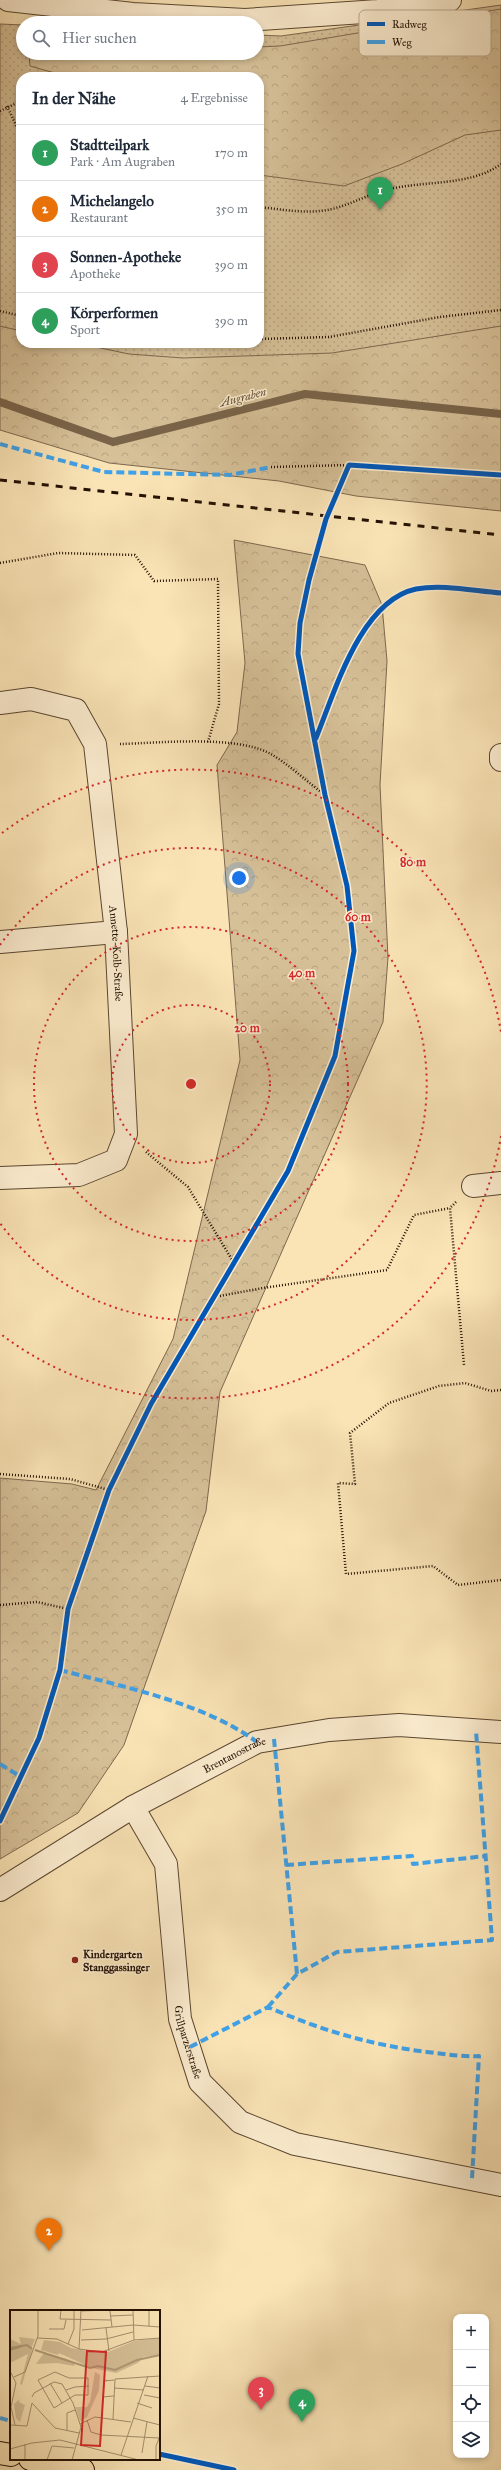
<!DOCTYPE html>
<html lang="de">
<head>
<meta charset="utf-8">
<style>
	body { margin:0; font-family:"IM FELL Great Primer",serif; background:#f2f2f3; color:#1f2937 }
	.controls { position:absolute; right:12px; bottom:12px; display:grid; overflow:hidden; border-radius:8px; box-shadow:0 2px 6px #0003 }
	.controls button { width:36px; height:36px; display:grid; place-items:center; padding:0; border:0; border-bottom:1px solid #e0e1e3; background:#fff; color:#1f2937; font:20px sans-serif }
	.you { position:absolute; left:239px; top:878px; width:14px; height:14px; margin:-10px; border:3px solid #fff; border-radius:50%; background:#1a73e8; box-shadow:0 0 0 6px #1a73e833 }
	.badge { display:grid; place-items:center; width:26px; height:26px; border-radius:50%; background:#d93025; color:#fff; font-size:13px; font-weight:700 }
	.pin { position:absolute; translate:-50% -33px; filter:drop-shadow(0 1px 2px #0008) }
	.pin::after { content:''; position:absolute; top:21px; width:14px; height:12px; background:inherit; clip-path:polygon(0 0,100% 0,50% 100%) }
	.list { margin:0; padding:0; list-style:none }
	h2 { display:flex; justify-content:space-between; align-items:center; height:52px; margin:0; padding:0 16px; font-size:17px }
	h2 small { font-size:13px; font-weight:400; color:#747a83 }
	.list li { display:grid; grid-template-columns:26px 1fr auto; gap:12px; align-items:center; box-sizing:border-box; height:56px; padding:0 16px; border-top:1px solid #e0e1e3 }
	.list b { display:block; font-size:15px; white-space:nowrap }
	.list p { margin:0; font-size:13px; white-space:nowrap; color:#747a83 }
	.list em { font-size:13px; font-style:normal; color:#747a83 }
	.icon { flex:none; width:22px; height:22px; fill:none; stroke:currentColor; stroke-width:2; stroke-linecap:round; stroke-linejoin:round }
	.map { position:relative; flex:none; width:501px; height:2470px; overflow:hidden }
	.search { position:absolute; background:#fff; box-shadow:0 2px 6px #0003; left:16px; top:16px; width:248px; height:44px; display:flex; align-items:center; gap:10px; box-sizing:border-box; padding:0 14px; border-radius:22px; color:#747a83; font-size:15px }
	.panel { position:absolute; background:#fff; box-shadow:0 2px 6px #0003; left:16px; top:72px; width:248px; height:276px; border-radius:16px }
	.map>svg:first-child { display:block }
	.grass { fill:url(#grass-dots); stroke:#7d684e; fill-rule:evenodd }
	.forest { fill:url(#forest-crowns); stroke:#7d684e }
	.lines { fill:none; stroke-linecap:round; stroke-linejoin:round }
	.stream { stroke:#79644a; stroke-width:8 }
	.minor-casing { stroke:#5a4630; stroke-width:24 }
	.tertiary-casing { stroke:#5a4630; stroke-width:24 }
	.primary-casing { stroke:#241103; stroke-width:24 }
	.path { stroke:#241103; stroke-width:2.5; stroke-dasharray:1 2; stroke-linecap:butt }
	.minor { stroke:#fcedd0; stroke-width:22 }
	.tertiary { stroke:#fcedd0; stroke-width:22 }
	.primary { stroke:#fae4b6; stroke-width:22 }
	.rail { stroke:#241103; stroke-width:3; stroke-dasharray:7 7; stroke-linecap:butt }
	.quiet { stroke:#3ea1e9; stroke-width:4; stroke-dasharray:8 4; stroke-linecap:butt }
	.cycleway-casing { stroke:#fcedd0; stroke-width:8 }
	.cycleway { stroke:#0057b8; stroke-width:5 }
	.ring { fill:none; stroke:#d62828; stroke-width:2; stroke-dasharray:2 4 }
	.poi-dot { fill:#8f2418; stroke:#fcedd0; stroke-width:1.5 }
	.labels { text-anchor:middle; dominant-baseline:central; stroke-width:3; stroke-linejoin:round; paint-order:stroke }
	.street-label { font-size:11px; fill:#241103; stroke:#fcedd0 }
	.poi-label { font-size:11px; font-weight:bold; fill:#241103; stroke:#fcedd0; text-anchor:start }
	.water-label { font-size:12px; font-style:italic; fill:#635038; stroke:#fcedd0 }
	.inset-river { fill:none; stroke:#b19c79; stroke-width:2 }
	.inset-road { fill:none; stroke:#a4906e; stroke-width:1 }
	.view { fill:#d62828; fill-opacity:0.15; stroke:#d62828; stroke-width:2 }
	.inset-edge { fill:none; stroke:#241103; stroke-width:2 }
	.key { fill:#fcedd0; stroke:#bbab92; stroke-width:1 }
	.key-label { font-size:11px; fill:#241103 }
	.centre { fill:#d62828; stroke:#fcedd0; stroke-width:2 }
	.ring-label { font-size:12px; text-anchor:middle; font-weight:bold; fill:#d62828; stroke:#fcedd0; stroke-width:3; stroke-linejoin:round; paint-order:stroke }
</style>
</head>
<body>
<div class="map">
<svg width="501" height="2470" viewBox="0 0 501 2470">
	<defs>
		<pattern id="grass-dots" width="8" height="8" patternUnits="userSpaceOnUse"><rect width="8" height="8" fill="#d6c098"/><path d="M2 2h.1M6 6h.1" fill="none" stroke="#b8a481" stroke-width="1.8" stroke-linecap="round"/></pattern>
		<pattern id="forest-crowns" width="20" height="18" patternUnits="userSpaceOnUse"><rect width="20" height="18" fill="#d6c098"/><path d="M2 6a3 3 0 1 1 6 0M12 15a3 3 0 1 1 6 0" fill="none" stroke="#b8a481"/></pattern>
	</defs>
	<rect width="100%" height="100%" fill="#fae4b6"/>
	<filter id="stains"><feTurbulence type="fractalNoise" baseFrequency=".005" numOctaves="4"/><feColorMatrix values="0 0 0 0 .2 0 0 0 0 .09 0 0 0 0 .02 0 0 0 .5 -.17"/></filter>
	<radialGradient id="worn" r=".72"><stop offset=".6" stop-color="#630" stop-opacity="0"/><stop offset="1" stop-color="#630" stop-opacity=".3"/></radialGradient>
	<path class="grass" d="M501 5V456L0 382V24L23 25V53H257V35L281 36ZM21 77H259V343H21Z"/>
	<path class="forest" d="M501 9V130L465 135 402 164 344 186 259 175V77H69L30 66 29 53H257V47L280 46Z
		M0 326 21 331V343H77L129 354 183 358 332 353 501 326V511L356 496 279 481 109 463 0 430Z
		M234 540 365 565 382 605 387 661 380 785 388 958 383 1022 220 1392 206 1511 124 1745 78 1813 0 1859V1478L72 1484 96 1490 173 1339 240 1060 217 765 237 732 245 663Z"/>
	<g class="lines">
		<path class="stream" d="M0 402 113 442 305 394 501 414"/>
		<defs>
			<g id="minor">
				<path id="s1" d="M0 703 31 699 76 710 95 744 116 932 126 1134 116 1160 79 1175 0 1178"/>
				<path d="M501 755V760"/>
				<path d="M0 942 116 932"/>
				<path d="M473 1186 501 1183"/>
				<path id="s2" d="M133 1807 166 1864 180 2019 200 2082 240 2122 295 2144 501 2185"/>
				<path id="s3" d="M0 1890 133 1807 257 1742 329 1730 399 1725 501 1732"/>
			</g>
			<path id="tertiary" d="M8 0 133 14 245 20 378 11 450 0"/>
			<path id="primary" d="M0 2453 11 2455
				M30 2459 83 2470"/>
		</defs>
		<use href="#minor" class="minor-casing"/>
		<use href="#tertiary" class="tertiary-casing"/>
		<use href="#primary" class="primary-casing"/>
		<path class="path" d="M7 106 21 136
			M0 111 21 101
			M259 207C279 209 299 213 320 211 343 209 363 196 386 190 422 180 470 187 501 164
			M0 311 21 316
			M259 339 329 337 440 317 501 310
			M271 467 349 465
			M0 563 58 553 135 555 154 581 218 579 219 704 208 742
			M120 744C160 743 233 735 269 753 289 764 307 782 325 795
			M146 1152 188 1187 234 1263
			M456 1202 450 1208 464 1365
			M214 1297 263 1288 387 1270 414 1215 450 1208
			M501 1390 491 1391 465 1383 439 1386 389 1403 350 1433 355 1484 338 1483 346 1574 433 1566 458 1585 501 1580
			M0 1474 70 1479 109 1490
			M0 1605 37 1602 68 1609"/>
		<use href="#minor" class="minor"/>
		<use href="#tertiary" class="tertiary"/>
		<use href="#primary" class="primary"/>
		<path class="rail" d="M0 480 501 535"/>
		<path class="quiet" d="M0 444 104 472 230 475 271 467
			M60 1670C124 1687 204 1703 257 1742
			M274 1739 297 1974
			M0 1764 21 1777
			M286 1865 412 1856 413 1864 486 1856
			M268 2007 297 1974 337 1952 492 1940 476 1731
			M190 2047 268 2007C320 2030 371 2045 427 2052 445 2054 462 2057 479 2056L472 2179
			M0 2418 11 2421"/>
		<defs>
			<path id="cycleway" d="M316 738C335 692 360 601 416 589 443 584 474 591 501 593
				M0 1821 39 1738 60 1670 68 1609 109 1490 151 1404 288 1171 335 1056 354 951 347 886 325 795 298 654 300 623 309 580 326 519 349 465 501 475
				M159 2454 234 2470"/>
		</defs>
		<use href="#cycleway" class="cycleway-casing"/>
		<use href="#cycleway" class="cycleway"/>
	</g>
	<g class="ring">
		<circle cx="191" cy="1084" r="79"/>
		<circle cx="191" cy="1084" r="157"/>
		<path d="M0 945A236 236 0 1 1 0 1223"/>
		<path d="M501 1136A314 314 0 0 1 2 1335M2 833A314 314 0 0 1 501 1032"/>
	</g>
	<circle class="poi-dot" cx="75" cy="1960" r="4"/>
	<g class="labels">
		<g class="street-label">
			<text stroke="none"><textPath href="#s1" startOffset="327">Annette-Kolb-Straße</textPath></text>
			<text stroke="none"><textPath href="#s3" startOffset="271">Brentanostraße</textPath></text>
			<text stroke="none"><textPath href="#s2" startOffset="246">Grillparzerstraße</textPath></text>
		</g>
		<g class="poi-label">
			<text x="83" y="1954">Kindergarten<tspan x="83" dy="13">Stanggassinger</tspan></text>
		</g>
		<g class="water-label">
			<text transform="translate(243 397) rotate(-14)">Augraben</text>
		</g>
	</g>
	<g transform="translate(10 2310)">
		<rect width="150" height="150" fill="#fae4b6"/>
		<path d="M9 27 25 29 21 39 1 50 0 29 11 34ZM150 28V45L133 47 108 61 73 54 49 43 48 45 31 40 34 30 50 32 61 38 88 43 98 42 124 31ZM10 89 9 92 15 95 10 112 6 108 4 94Z" fill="#d6c098"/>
		<path d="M20 39 22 40 12 75 10 74 18 44 0 53V49ZM99 42 96 47 90 49 78 43ZM131 44 133 48 128 53 106 63 73 56 74 52 106 54 107 57 113 52 112 50ZM85 62 90 65 89 80 77 107 70 111 65 97H77L80 92Z" fill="#d6c098"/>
		<path d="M34 43 57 49 65 54 64 56 47 53 26 54Z" fill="#d6c098"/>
		<path class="inset-river" d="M0 38 17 35 22 39M0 40 12 36M25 40 80 58 88 56 105 60 127 50 150 45"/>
		<path class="inset-road" d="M51 0 50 9 101 10M123 0 124 30M71 1 100 0M100 1 102 17M100 6 123 5M139 16V0M96 18 99 41M39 19H54L56 10M72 20 123 15 150 17M27 28 47 29 69 39 92 42 124 30 150 28M71 30 96 29 123 22M58 34 64 19V0M69 39 71 0M0 61 6 73 1 97 5 115M45 62 59 68H78V85H65L44 98 28 70ZM4 67 15 62 28 26V0M97 70 94 71 104 70M40 73 52 93M135 76 150 78M104 78 134 80M56 80 65 77 79 76M134 85 150 88M22 87 24 83 44 72 52 74 63 93 71 117 62 150M92 87 104 86M22 93 45 118 69 123M127 93 142 98M123 108 150 115M103 109 105 69 150 66M77 110 81 122 91 125 149 128M70 114 85 107 121 112M0 115 17 116 22 93M57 121V103L65 100M0 139 22 133 50 130 129 150M132 143 137 112M111 145 138 66M15 150V134M37 150 42 136 64 138M146 150V136L150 126"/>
		<path class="view" d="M77 41 96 42 90 136 71 135Z"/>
		<rect width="150" height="150" class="inset-edge"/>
	</g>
	<rect x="359" y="10" width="132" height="46" rx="6" class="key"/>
	<rect x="367" y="22" width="18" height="4" fill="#0057b8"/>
	<rect x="367" y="40" width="18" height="4" fill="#3ea1e9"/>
	<g class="key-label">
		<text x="392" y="28">Radweg</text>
		<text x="392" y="46">Weg</text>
	</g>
	<circle cx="191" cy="1084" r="6" class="centre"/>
	<g class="ring-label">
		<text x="413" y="866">80 m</text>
		<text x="358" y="921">60 m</text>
		<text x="302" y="977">40 m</text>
		<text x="247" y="1032">20 m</text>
	</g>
	<rect width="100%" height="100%" filter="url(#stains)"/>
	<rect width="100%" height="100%" fill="url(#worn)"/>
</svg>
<div class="controls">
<button>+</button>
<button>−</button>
<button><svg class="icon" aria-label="locate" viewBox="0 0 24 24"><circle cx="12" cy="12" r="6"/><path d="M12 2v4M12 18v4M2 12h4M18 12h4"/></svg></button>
<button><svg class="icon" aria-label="layers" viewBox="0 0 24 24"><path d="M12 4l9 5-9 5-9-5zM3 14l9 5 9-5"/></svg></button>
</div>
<div class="you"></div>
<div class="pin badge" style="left:380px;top:210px;background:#2e9e5b">1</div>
<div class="pin badge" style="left:49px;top:2251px;background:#e8710a">2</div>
<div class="pin badge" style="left:261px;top:2410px;background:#e0444e">3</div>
<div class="pin badge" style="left:302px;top:2422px;background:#2e9e5b">4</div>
<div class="search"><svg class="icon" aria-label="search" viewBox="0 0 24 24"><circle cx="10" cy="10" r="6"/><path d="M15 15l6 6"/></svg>Hier suchen</div>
<section class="panel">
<h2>In der Nähe<small>4 Ergebnisse</small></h2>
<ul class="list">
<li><span class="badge" style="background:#2e9e5b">1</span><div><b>Stadtteilpark</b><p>Park · Am Augraben</p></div><em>170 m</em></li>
<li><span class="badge" style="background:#e8710a">2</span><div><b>Michelangelo</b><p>Restaurant</p></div><em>350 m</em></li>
<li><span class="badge" style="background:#e0444e">3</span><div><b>Sonnen-Apotheke</b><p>Apotheke</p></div><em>390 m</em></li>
<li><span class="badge" style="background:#2e9e5b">4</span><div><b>Körperformen</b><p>Sport</p></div><em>390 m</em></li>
</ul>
</section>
</div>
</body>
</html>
